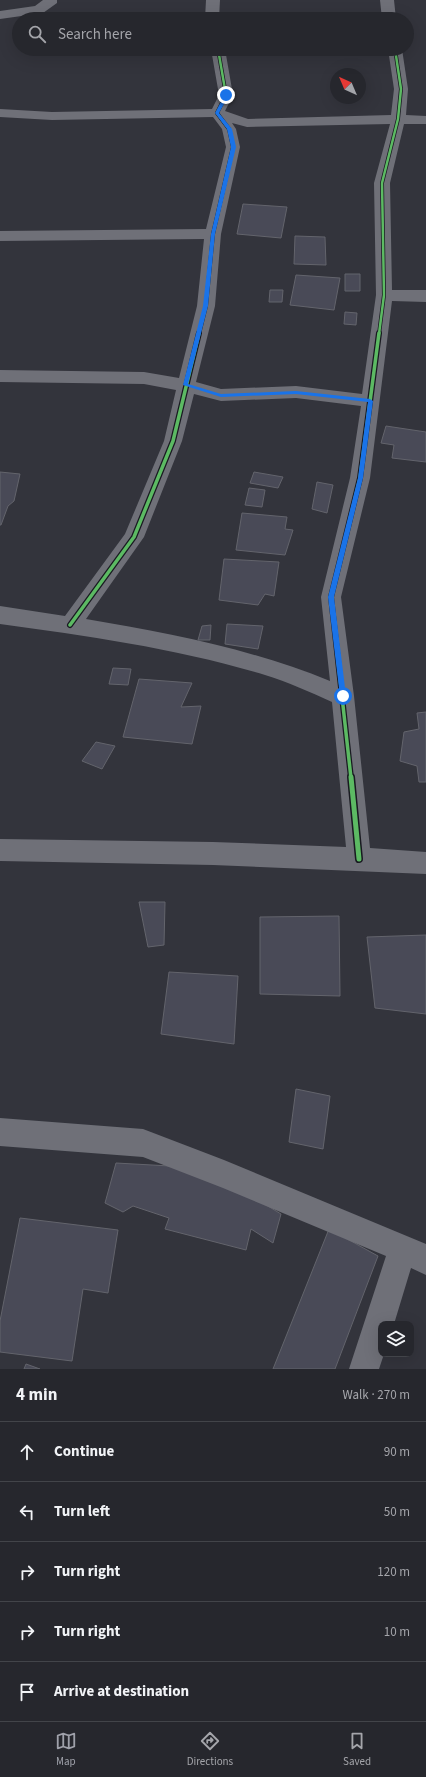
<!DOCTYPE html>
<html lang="en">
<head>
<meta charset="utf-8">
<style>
	body { margin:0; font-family:"Source Sans 3",sans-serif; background:#2e2f35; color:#f1f3f6 }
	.controls { position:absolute; right:12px; bottom:12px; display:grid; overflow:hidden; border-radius:8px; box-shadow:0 4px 16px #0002 }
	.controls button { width:36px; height:36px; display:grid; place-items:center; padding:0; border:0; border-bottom:1px solid #424449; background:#26272d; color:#f1f3f6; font:20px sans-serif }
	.compass { position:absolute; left:330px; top:68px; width:36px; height:36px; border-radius:50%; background:#26272d; box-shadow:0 4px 16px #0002; rotate:316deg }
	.stop { position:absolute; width:12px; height:12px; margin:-9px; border:3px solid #1a73e8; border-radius:50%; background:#fff }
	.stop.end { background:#1a73e8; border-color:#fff; box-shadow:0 1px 4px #0008 }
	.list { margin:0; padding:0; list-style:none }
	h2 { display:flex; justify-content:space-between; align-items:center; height:52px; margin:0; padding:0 16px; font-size:17px }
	h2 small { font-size:13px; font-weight:400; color:#a4a5aa }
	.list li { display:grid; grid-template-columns:26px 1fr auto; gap:12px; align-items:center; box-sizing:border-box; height:60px; padding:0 16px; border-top:1px solid #424449 }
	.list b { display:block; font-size:15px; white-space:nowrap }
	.list em { font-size:13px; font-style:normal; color:#a4a5aa }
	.icon { flex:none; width:22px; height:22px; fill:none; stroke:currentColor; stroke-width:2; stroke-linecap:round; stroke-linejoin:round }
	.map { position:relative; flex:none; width:426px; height:1369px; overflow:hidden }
	.search { position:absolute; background:#26272d; box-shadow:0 4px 16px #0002; left:12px; right:12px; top:12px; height:44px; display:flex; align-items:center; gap:10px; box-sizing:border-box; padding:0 14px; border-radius:22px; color:#a4a5aa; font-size:15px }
	.sheet { height:352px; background:#26272d }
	nav { display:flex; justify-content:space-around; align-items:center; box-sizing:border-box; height:56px; border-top:1px solid #424449; background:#26272d; font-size:11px; color:#a4a5aa }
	nav a { display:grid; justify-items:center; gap:2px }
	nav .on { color:#9fa1aa }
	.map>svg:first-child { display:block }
	.building { fill:#494a57; stroke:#63646c }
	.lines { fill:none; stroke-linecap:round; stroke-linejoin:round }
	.minor { fill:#6f7078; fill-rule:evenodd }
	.cycleway-far2-casing { stroke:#191a21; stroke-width:4 }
	.cycleway-far1-casing { stroke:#191a21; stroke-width:6 }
	.cycleway-casing { stroke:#191a21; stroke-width:8 }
	.cycleway-far2 { stroke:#5cba63; stroke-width:2.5 }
	.cycleway-far1 { stroke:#5cba63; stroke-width:3.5 }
	.cycleway { stroke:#5cba63; stroke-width:5 }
	.route { fill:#1a73e8 }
</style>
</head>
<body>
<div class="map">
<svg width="426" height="1369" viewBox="0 0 426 1369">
	<rect width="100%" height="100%" fill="#33343c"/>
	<path class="building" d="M243 204 287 207 281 238 237 234Z
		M295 236 325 237 326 265 294 264Z
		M345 274H360V291H345Z
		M296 275 340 278 334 310 290 305Z
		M270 290H283L282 302H269Z
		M345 312 357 313 356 325 344 324Z
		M386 426 426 432V462L392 458 394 445 381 443Z
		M0 472 20 474 14 501 8 506 1 525H0Z
		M254 472 283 477 278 488 250 483Z
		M317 482 333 485 327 513 312 509Z
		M249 488 265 490 262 507 245 505Z
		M242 513 287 517 285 529 293 530 285 555 236 550Z
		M224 559 279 562 274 596 265 594 258 605 219 600Z
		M227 624 263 626 258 649 225 644Z
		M211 625 210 640H198L202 626Z
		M113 668 131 669 128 685 109 684Z
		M139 679 192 683 181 707 201 706 192 744 123 737Z
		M426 712V782H419L417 766 400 761 404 732 419 729 417 713Z
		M96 742 115 746 102 769 82 761Z
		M139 902H165L164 945 148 947Z
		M339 916 340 996 260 994V917Z
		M426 935V1014L375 1008 367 937Z
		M169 972 238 976 234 1044 161 1034Z
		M296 1089 330 1096 323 1149 289 1142Z
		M116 1163 170 1166 218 1176 281 1214 273 1243 251 1229 246 1250 165 1229 169 1218 133 1206 123 1212 105 1203Z
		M20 1218 118 1230 108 1293 83 1289 72 1361 0 1352V1321Z
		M329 1229 378 1256 335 1369H273Z
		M26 1364 40 1369H24Z"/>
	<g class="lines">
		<path class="minor" d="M43 0H57V3L43 13 0 19V11L35 6Z
			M206 0H220L219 19H205Z
			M380 0H394L396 19H382Z
			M211 49H225L233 95 225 111 248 119 391 115 394 89 388 49H402L408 89 406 115 426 116V124H404L390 183 392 290H426V302L392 301 370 478 341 597 354 696 370 848 426 852V874L213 865 0 861V839L213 842 346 847 332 702C310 692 288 682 265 675 179 649 89 636 0 624V606L65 616 125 534 164 441 176 390 144 384 0 382V370L144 372 179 378 197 306 204 239 0 241V231L206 229 226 147 222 129 213 117 52 120 0 117V109L52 112 212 109 219 95ZM232 123 247 127 390 124 374 183 376 295 362 394 296 386 221 389 196 382 215 306 221 234 240 147 236 129ZM194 394 221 401 296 398 361 406 350 478 321 597 330 681C252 649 169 633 86 619L144 537 182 441Z
			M0 1118 143 1129 224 1160 426 1244V1275L411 1268 394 1324H381V1354H384L379 1369H349L386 1256 223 1188 143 1157 0 1146Z"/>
		<defs>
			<path id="cycleway-far2" d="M199 334 206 306 213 234 233 147 229 129 217 113 226 95 218 49
				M379 334 384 295 382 183 398 119 401 89 395 49"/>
			<path id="cycleway-far1" d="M70 625 134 537 173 441 199 333
				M351 778 331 597 360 478 379 333"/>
			<path id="cycleway" d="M351 777 359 859"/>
		</defs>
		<use href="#cycleway-far2" class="cycleway-far2-casing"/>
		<use href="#cycleway-far1" class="cycleway-far1-casing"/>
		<use href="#cycleway" class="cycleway-casing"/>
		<use href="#cycleway-far2" class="cycleway-far2"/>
		<use href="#cycleway-far1" class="cycleway-far1"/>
		<use href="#cycleway" class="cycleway"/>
	</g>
	<path class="route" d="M225 94 229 95 219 113 232 129 236 147 215 234 208 306 188 384 221 394 296 391 370 399 373 401 363 478 334 597 346 696 343 699 340 696 328 597 358 478 368 402 296 394 221 397 183 385 203 306 211 234 231 147 227 129 215 113Z"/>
</svg>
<div class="controls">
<button><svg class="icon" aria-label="layers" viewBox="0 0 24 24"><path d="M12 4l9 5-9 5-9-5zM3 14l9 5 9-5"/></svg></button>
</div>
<svg class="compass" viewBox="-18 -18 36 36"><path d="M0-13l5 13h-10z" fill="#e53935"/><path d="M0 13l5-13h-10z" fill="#a4a5aa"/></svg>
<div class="stop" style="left:343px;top:696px"></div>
<div class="stop end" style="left:226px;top:95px"></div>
<div class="search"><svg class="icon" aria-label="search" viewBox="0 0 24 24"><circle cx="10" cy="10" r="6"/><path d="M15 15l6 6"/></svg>Search here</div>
</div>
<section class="sheet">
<h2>4 min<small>Walk · 270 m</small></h2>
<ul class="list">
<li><svg class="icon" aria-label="ahead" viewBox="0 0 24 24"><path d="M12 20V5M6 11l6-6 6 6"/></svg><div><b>Continue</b></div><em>90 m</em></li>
<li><svg class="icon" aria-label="left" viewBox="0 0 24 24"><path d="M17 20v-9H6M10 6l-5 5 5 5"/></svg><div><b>Turn left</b></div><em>50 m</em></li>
<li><svg class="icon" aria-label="right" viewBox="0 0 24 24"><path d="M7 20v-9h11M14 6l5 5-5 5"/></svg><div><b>Turn right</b></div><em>120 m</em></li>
<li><svg class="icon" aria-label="right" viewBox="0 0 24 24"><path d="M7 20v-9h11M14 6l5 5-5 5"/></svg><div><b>Turn right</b></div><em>10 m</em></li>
<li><svg class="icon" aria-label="arrive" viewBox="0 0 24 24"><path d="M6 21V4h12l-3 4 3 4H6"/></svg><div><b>Arrive at destination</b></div></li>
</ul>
</section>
<nav>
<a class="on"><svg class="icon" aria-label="map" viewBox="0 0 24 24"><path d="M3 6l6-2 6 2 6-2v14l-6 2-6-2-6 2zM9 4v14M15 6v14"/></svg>Map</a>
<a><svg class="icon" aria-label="directions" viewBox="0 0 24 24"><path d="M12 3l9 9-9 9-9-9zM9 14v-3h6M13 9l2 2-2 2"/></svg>Directions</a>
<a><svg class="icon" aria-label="saved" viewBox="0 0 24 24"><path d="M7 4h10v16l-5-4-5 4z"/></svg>Saved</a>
</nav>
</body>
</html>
